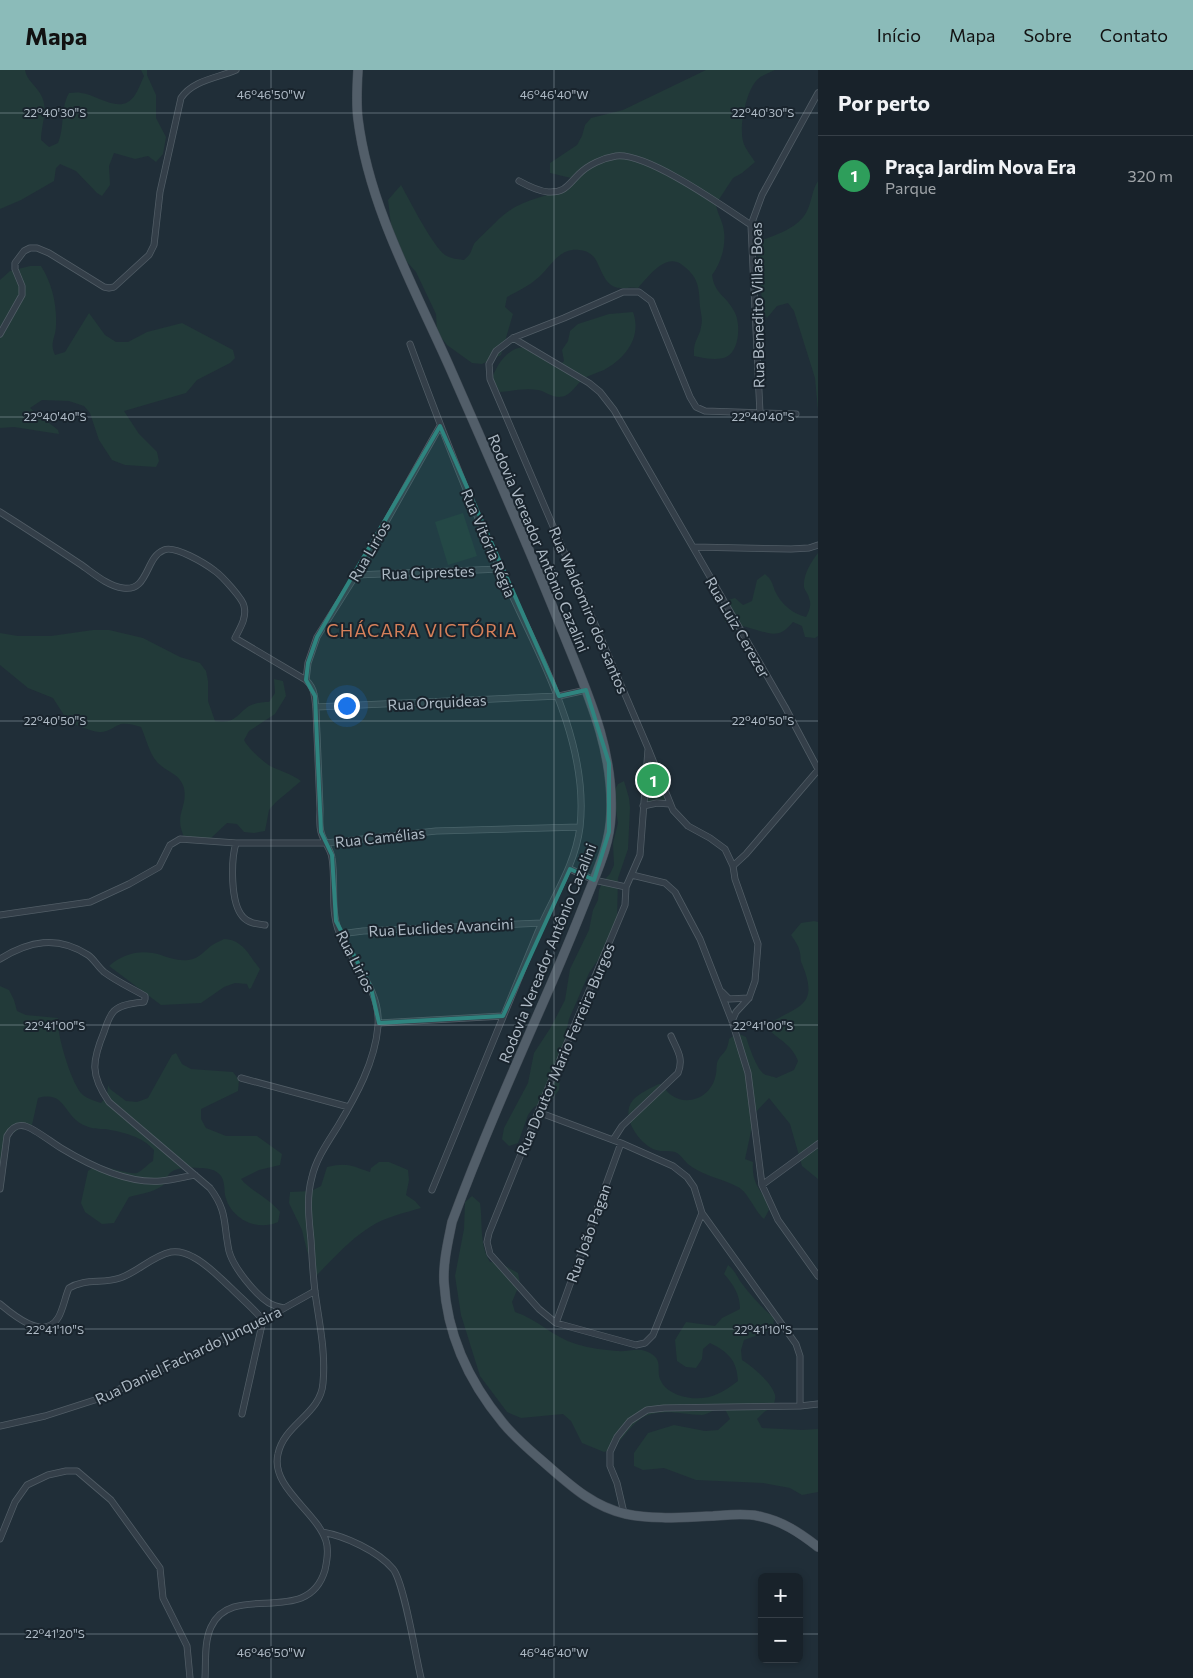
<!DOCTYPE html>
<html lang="pt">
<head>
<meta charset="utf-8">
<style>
	body { margin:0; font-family:Commissioner,sans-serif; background:#252f36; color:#f1f3f6 }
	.controls { position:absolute; right:15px; bottom:15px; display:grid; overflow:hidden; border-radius:8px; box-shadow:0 2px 8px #0003 }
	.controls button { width:45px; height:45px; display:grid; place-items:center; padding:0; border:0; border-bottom:1px solid #363f47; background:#18222a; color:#f1f3f6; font:25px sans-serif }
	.you { position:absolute; left:346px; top:635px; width:18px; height:18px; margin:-12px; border:4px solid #fff; border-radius:50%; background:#1a73e8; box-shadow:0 0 0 8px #1a73e833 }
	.badge { display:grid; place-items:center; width:32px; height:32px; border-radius:50%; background:#8bbbb9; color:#fff; font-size:16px; font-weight:700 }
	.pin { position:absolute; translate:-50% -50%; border:2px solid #fff; box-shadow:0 1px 5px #0006 }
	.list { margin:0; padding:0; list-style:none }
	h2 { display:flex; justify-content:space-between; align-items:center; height:65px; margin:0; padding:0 20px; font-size:21px }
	h2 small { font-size:16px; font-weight:400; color:#9fa4a8 }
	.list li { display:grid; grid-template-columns:32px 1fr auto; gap:15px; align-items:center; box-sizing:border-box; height:80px; padding:0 20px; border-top:1px solid #363f47 }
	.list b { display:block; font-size:19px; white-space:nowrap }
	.list p { margin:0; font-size:16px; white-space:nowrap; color:#9fa4a8 }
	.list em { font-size:16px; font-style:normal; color:#9fa4a8 }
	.map { position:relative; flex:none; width:818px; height:1608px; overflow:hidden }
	header { display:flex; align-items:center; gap:30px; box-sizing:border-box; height:70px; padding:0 25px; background:#8bbbb9; color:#111 }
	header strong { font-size:24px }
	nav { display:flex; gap:28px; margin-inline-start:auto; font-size:18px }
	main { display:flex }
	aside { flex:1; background:#18222a }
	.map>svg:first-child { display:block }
	.green { fill:#223a39 }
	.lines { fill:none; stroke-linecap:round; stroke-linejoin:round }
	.street-casing { stroke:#515d66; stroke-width:7 }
	.primary-casing { stroke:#404b55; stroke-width:10 }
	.street { stroke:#343f49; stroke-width:5.5 }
	.primary { stroke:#525e69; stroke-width:9 }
	.marked { fill:#2f847f; fill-opacity:0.2; stroke:#2f847f; stroke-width:4; stroke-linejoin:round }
	.ticks { fill:none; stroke:#aebac5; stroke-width:1; stroke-opacity:0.45 }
	.labels { text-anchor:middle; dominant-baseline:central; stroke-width:4; stroke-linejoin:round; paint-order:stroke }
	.street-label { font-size:15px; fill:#aebac5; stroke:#19242d }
	.quarter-label { font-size:18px; letter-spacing:1px; fill:#d5805a; stroke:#19242d }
	.ticks-label { font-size:12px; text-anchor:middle; fill:#aebac5; stroke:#19242d; stroke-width:4; stroke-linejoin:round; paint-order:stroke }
</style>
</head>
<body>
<header>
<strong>Mapa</strong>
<nav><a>Início</a><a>Mapa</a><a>Sobre</a><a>Contato</a></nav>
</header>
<main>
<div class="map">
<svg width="818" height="1608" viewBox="0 0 818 1608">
	<rect width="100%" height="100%" fill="#202e38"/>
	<path class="green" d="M0 0H25C26 10 38 17 42 27 48 40 41 56 41 70L49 77 58 73C65 57 60 39 69 23 73 23 77 22 81 23 99 25 121 46 135 25 139 19 141 12 144 6L141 0H147V5L156 25V48L166 67 163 84 156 92 148 86 135 89 114 83 109 96 110 115 102 126 97 123 76 101 60 94 56 98 54 111 21 130 0 139Z
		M706 0H775C769 3 762 5 758 9 746 20 739 56 743 71 745 79 751 85 755 92L742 103 733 108 716 134C717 142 720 146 722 153 728 170 722 192 712 205 715 225 726 225 734 241 741 252 740 281 726 287 717 291 703 288 694 286 693 270 699 269 701 257 703 250 701 244 700 237 699 217 699 207 681 194 665 183 647 208 638 218 631 216 622 220 615 217 602 212 601 195 593 186 589 182 584 180 579 180 559 178 552 195 539 207 529 216 518 221 507 227L505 237 513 244 501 285 482 294 472 293 447 275 437 262 436 244 416 202 399 183 391 155 388 130 401 115C410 131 432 175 445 185 451 189 458 189 464 190 472 183 470 183 474 174 475 172 493 155 496 152 518 129 542 128 570 118L571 108 550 103V93L577 75 582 66 585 55 591 48 623 40Z
		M818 111V341L815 308 794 241 788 233 777 236 767 248 763 243 757 172C775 165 798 159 807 141 812 131 812 120 818 111Z
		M30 196H41C52 213 57 235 56 255 56 268 49 272 55 285L65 282 89 243 105 265 116 272H128L147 262 182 253 233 280 235 288 230 293 197 310 186 323 124 341 139 364 157 382 159 391 156 397 125 395 112 390 99 370 90 343 84 336 69 331 42 330 30 338 58 360 59 364 14 357 0 358V210L10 201Z
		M633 242C642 267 626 288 604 300 597 303 589 305 583 309 575 316 570 327 559 327 551 327 545 321 538 320 525 318 512 321 500 322L492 309C497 292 515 268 535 281 544 287 547 294 557 298L564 291 562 280 568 271 570 261 578 254 609 244Z
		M463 443 477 486 448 495 435 452Z
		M818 483V566L815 568 805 567 802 556 793 552C779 569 771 564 753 559 744 556 735 554 725 552L723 541 724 531 735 528 743 535 752 531 757 510 765 504C772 510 772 513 775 521 781 534 793 544 806 547 809 541 812 535 809 528 808 523 805 521 804 517 803 505 811 492 818 483Z
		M93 560H109L143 568 180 587 200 593 206 601 208 611V631L215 651C235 654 235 646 249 636 255 633 262 632 269 632L275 623 274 609 283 611 286 626 275 644 249 661 244 670C248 678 264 693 272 697 283 702 291 704 301 711L276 732 269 740 265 761 254 763 244 762 237 754 227 753 211 768 186 771C172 744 188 740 184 718 180 703 166 702 157 692 149 683 146 668 141 657 134 655 128 653 121 654 114 656 108 663 99 662 89 661 79 655 69 653L53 628 28 618 0 595V563L18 566H51Z
		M650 687 668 732 646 734Z
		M624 711 629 728 630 738 628 779 618 808 617 850 606 878 589 903 569 949 558 999 560 1010 559 1020 553 1028 534 1037 528 1045 518 1073 509 1076 502 1069 504 1058 528 1013 534 983 551 957 565 930 570 899 589 860 593 840 598 830 599 820 603 811 610 804 614 795 613 773 618 753 613 723 618 714Z
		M814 851 818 852V1109L802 1096 790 1054 769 1028 755 1043 745 1089 753 1092C751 1119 765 1120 769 1140L764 1149C754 1140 748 1122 738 1117 723 1109 705 1106 692 1097 685 1093 682 1085 675 1082 668 1080 662 1082 656 1080 640 1075 619 1046 633 1030 638 1024 652 1017 659 1014H660C664 1017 667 1022 671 1025 688 1037 710 1027 715 1008 717 1003 716 998 717 993 721 982 727 985 729 969L737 963 746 967C749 976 756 998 764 1004 767 1006 773 1006 776 1008L794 1000 798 991C792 976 783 972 771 962L773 951C803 935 818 933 802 894 800 890 801 887 800 883 799 876 795 871 791 865L801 853Z
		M224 869C244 870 249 886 260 899L251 918 249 919 247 914 235 913 224 917 201 933 161 935 109 896C124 883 142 879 161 885 169 888 178 891 188 890 200 889 204 880 214 874 217 872 221 871 224 869Z
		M0 916 9 920 14 930 17 941 26 945 58 948C56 963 72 1016 83 1025 88 1029 95 1031 101 1033L107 1026 108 1015 110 1019 126 1031 137 1032 148 1028 172 985 176 983 182 994 191 999 233 1002 239 1010 238 1021 201 1039V1049L206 1058 226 1066H257L282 1084 280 1095 259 1100 241 1109C252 1122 268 1127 280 1142L278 1152C256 1162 230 1148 225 1125 224 1117 225 1108 218 1103 214 1099 205 1098 200 1098 190 1097 177 1097 170 1103 166 1107 166 1113 162 1116 152 1123 139 1124 129 1127L114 1153 102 1154 85 1142 81 1133 88 1101 96 1095C105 1096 130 1105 137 1103 142 1101 148 1094 153 1091L154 1080C142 1066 122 1062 105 1059 99 1059 92 1059 86 1056 63 1048 67 1020 38 1028L32 1055H24L11 1065 0 1107Z
		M379 1092H389L408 1100 409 1110 406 1125 415 1131 421 1138C404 1143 385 1147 370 1157 349 1170 332 1190 315 1207L312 1191 307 1181 302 1160 289 1133 290 1122 311 1121 321 1116 327 1097C348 1092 352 1096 370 1102L371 1098Z
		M472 1126 480 1133C483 1153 479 1174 490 1192L500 1193 518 1203 520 1213 512 1232 515 1242C537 1249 553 1267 576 1274 589 1278 604 1280 617 1281 628 1282 638 1277 648 1282 665 1290 655 1300 661 1311 664 1318 671 1322 678 1325 702 1333 719 1326 738 1311 737 1290 728 1282 710 1273L703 1279 702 1289 696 1298 686 1297 677 1291 675 1270 686 1252 715 1256 722 1248 740 1239C740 1225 734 1215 724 1204L728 1195C734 1200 736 1204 740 1211 748 1222 763 1239 774 1248L773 1258 764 1263 744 1270 741 1280 742 1290C752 1296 772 1313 775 1325 776 1328 774 1333 773 1337L764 1342 757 1349 762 1358 802 1360 818 1359V1422L802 1425 790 1418 763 1413 696 1410 664 1398 643 1400 634 1396V1383L648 1363 674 1355 705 1361 718 1360 730 1349 723 1335C717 1338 709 1344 702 1345 683 1345 668 1339 648 1345 629 1352 622 1376 604 1382L582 1373 571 1351 563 1344 521 1348 507 1342 480 1306 461 1245 455 1206 464 1159 465 1132Z"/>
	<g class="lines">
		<defs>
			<path id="street" d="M519 111C528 116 538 121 548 122 565 123 568 115 579 104 588 95 603 88 616 86 647 82 724 137 751 155
				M0 264 22 225V216L15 199V193L24 181 30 178H37L49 183 104 217 109 218 114 217 149 185 154 175 160 122 181 28C193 10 218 8 236 0
				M513 268 589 313 600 322 614 340 785 637 818 699
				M410 274C438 350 467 425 500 499 534 577 590 668 580 757 575 796 553 827 538 862 503 948 467 1034 432 1120
				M760 343 751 155 762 125 818 23
				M0 442C27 459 53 476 80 494 92 502 107 516 123 518 149 522 145 487 164 480 175 475 206 494 215 501 222 506 243 529 244 536 247 548 240 558 235 568L306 610C310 614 313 618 314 624 317 637 316 651 317 664 318 689 319 714 320 739 320 746 319 755 321 762 323 771 331 779 332 788 336 812 330 840 339 862 352 894 381 919 378 956 375 992 356 1026 338 1056 328 1072 316 1089 312 1107 306 1128 309 1149 311 1170 312 1187 313 1205 315 1222 319 1252 326 1282 323 1313 321 1344 284 1354 278 1384 270 1417 317 1442 326 1471 329 1480 327 1491 325 1500 308 1559 232 1510 211 1557 204 1572 206 1592 205 1608
				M693 477 791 479 809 478 818 475
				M356 505 500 499
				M306 610 308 593 317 567 356 505 440 356
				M316 637 559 626 586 620
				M648 680 640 785 626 817 625 835 538 1042 489 1163 487 1172 490 1184 539 1239 556 1253 636 1275 645 1273 653 1265 702 1143
				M643 736 657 733 670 734
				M236 773C231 790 230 833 243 847 248 853 257 854 265 855
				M733 796 746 784 818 700
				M570 799 594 810 626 817
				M632 805 665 813 675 822 700 869 732 951 748 1003 762 1115 778 1150 818 1206
				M0 845 90 832 129 814 159 797 170 775 180 769 236 773H326L436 761 580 757
				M340 864 363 861 542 853
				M0 889C29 871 57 865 88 885 94 889 98 897 104 902 116 911 131 918 145 926V929L144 932C135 933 121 934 114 941 109 946 106 956 104 962 92 991 90 1005 109 1032L210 1118C228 1142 223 1153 229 1181 233 1197 255 1224 269 1233 274 1236 279 1237 284 1238
				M722 922 729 929 749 928
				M732 951 736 942 749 928 755 911 758 874 735 809 733 796 725 779 710 768 688 756 673 740 648 678 490 309 489 294 496 281 513 268 564 248 623 222H639L651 231 690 327 696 337 705 341 796 344
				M379 953 503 946
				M241 1008 349 1037
				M538 1042 621 1073 673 1096 687 1107 694 1117 702 1143 796 1274 800 1286V1336
				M613 1070 622 1056 678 1003C684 988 677 980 671 966
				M762 1115 818 1074
				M0 1119 7 1066C11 1059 16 1054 25 1056 35 1059 51 1072 61 1078 89 1095 127 1114 161 1111 172 1110 184 1107 195 1105
				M0 1234C13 1245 44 1271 58 1248 63 1240 65 1227 69 1218 85 1208 103 1214 120 1208 138 1202 152 1186 171 1182 178 1181 186 1183 193 1187 207 1194 219 1207 231 1218 242 1229 253 1238 263 1250L242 1344
				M556 1253 621 1073
				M0 1356 45 1346 101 1328 263 1250 315 1221
				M624 1443 617 1413 610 1396V1382L617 1367 630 1351 647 1340 664 1338 800 1336 818 1334
				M322 1462C345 1466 378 1481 393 1499 404 1512 416 1588 421 1608
				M0 1469 15 1432 27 1415 48 1405 66 1401H77L111 1430 160 1498 163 1528 187 1576 190 1608"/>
			<path id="primary" d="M358 0C357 16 356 33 358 49 369 137 415 219 450 298 488 385 527 472 562 560 586 620 614 678 611 744 610 774 598 799 587 827 576 855 564 884 552 912 517 992 482 1071 452 1152 448 1172 443 1192 444 1212 447 1265 470 1313 503 1353 516 1369 532 1382 547 1395 571 1416 594 1437 626 1444 655 1450 684 1447 713 1446 728 1445 744 1443 758 1446 781 1450 800 1463 818 1477"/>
		</defs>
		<use href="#street" class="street-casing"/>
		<use href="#primary" class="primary-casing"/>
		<use href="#street" class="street"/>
		<use href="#primary" class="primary"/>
	</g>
	<path class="marked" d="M440 356 559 626 586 620 609 693V762L594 810 570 799 503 946 379 953 371 918 336 851 332 785 321 762 315 626 306 610 308 593 317 567Z"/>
	<path class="ticks" d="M271 0V1608M554 0V1608M0 43H818M0 347H818M0 651H818M0 955H818M0 1259H818M0 1564H762M799 1564H818"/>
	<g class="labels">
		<g class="street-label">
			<text transform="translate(757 235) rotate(-91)">Rua Benedito Villas Boas</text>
			<text transform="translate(489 473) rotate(67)">Rua Vitória Régia</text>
			<text transform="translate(539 473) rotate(67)">Rodovia Vereador Antônio Cazalini</text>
			<text transform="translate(369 481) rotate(-60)">Rua Lirios</text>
			<text transform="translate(428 502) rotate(-2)">Rua Ciprestes</text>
			<text transform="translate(589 540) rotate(67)">Rua Waldomiro dos santos</text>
			<text transform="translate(738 557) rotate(60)">Rua Luiz Cerezer</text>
			<text transform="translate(437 632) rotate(-3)">Rua Orquideas</text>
			<text transform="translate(380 767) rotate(-6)">Rua Camélias</text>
			<text transform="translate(441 857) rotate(-3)">Rua Euclides Avancini</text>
			<text transform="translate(547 883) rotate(-68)">Rodovia Vereador Antônio Cazalini</text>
			<text transform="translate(356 891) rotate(63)">Rua Lirios</text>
			<text transform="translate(565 979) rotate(-67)">Rua Doutor Mario Ferreira Burgos</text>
			<text transform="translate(588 1163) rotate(-70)">Rua João Pagan</text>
			<text transform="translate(188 1285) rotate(-26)">Rua Daniel Fachardo Junqueira</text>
		</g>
		<g class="quarter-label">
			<text x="422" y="560">CHÁCARA VICTÓRIA</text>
		</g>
	</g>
	<g class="ticks-label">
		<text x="271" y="29">46°46'50"W</text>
		<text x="554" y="29">46°46'40"W</text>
		<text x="55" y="47">22°40'30"S</text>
		<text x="763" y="47">22°40'30"S</text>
		<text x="55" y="351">22°40'40"S</text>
		<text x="763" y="351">22°40'40"S</text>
		<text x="55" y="655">22°40'50"S</text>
		<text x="763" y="655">22°40'50"S</text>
		<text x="55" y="960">22°41'00"S</text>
		<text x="763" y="960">22°41'00"S</text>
		<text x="55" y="1264">22°41'10"S</text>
		<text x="763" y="1264">22°41'10"S</text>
		<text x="55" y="1568">22°41'20"S</text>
		<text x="271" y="1587">46°46'50"W</text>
		<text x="554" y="1587">46°46'40"W</text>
	</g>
</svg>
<div class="controls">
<button>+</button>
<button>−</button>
</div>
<div class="you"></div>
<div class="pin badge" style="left:653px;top:710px;background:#2e9e5b">1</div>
</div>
<aside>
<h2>Por perto<small></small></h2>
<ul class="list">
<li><span class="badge" style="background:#2e9e5b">1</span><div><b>Praça Jardim Nova Era</b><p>Parque</p></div><em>320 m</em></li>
</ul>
</aside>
</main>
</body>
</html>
